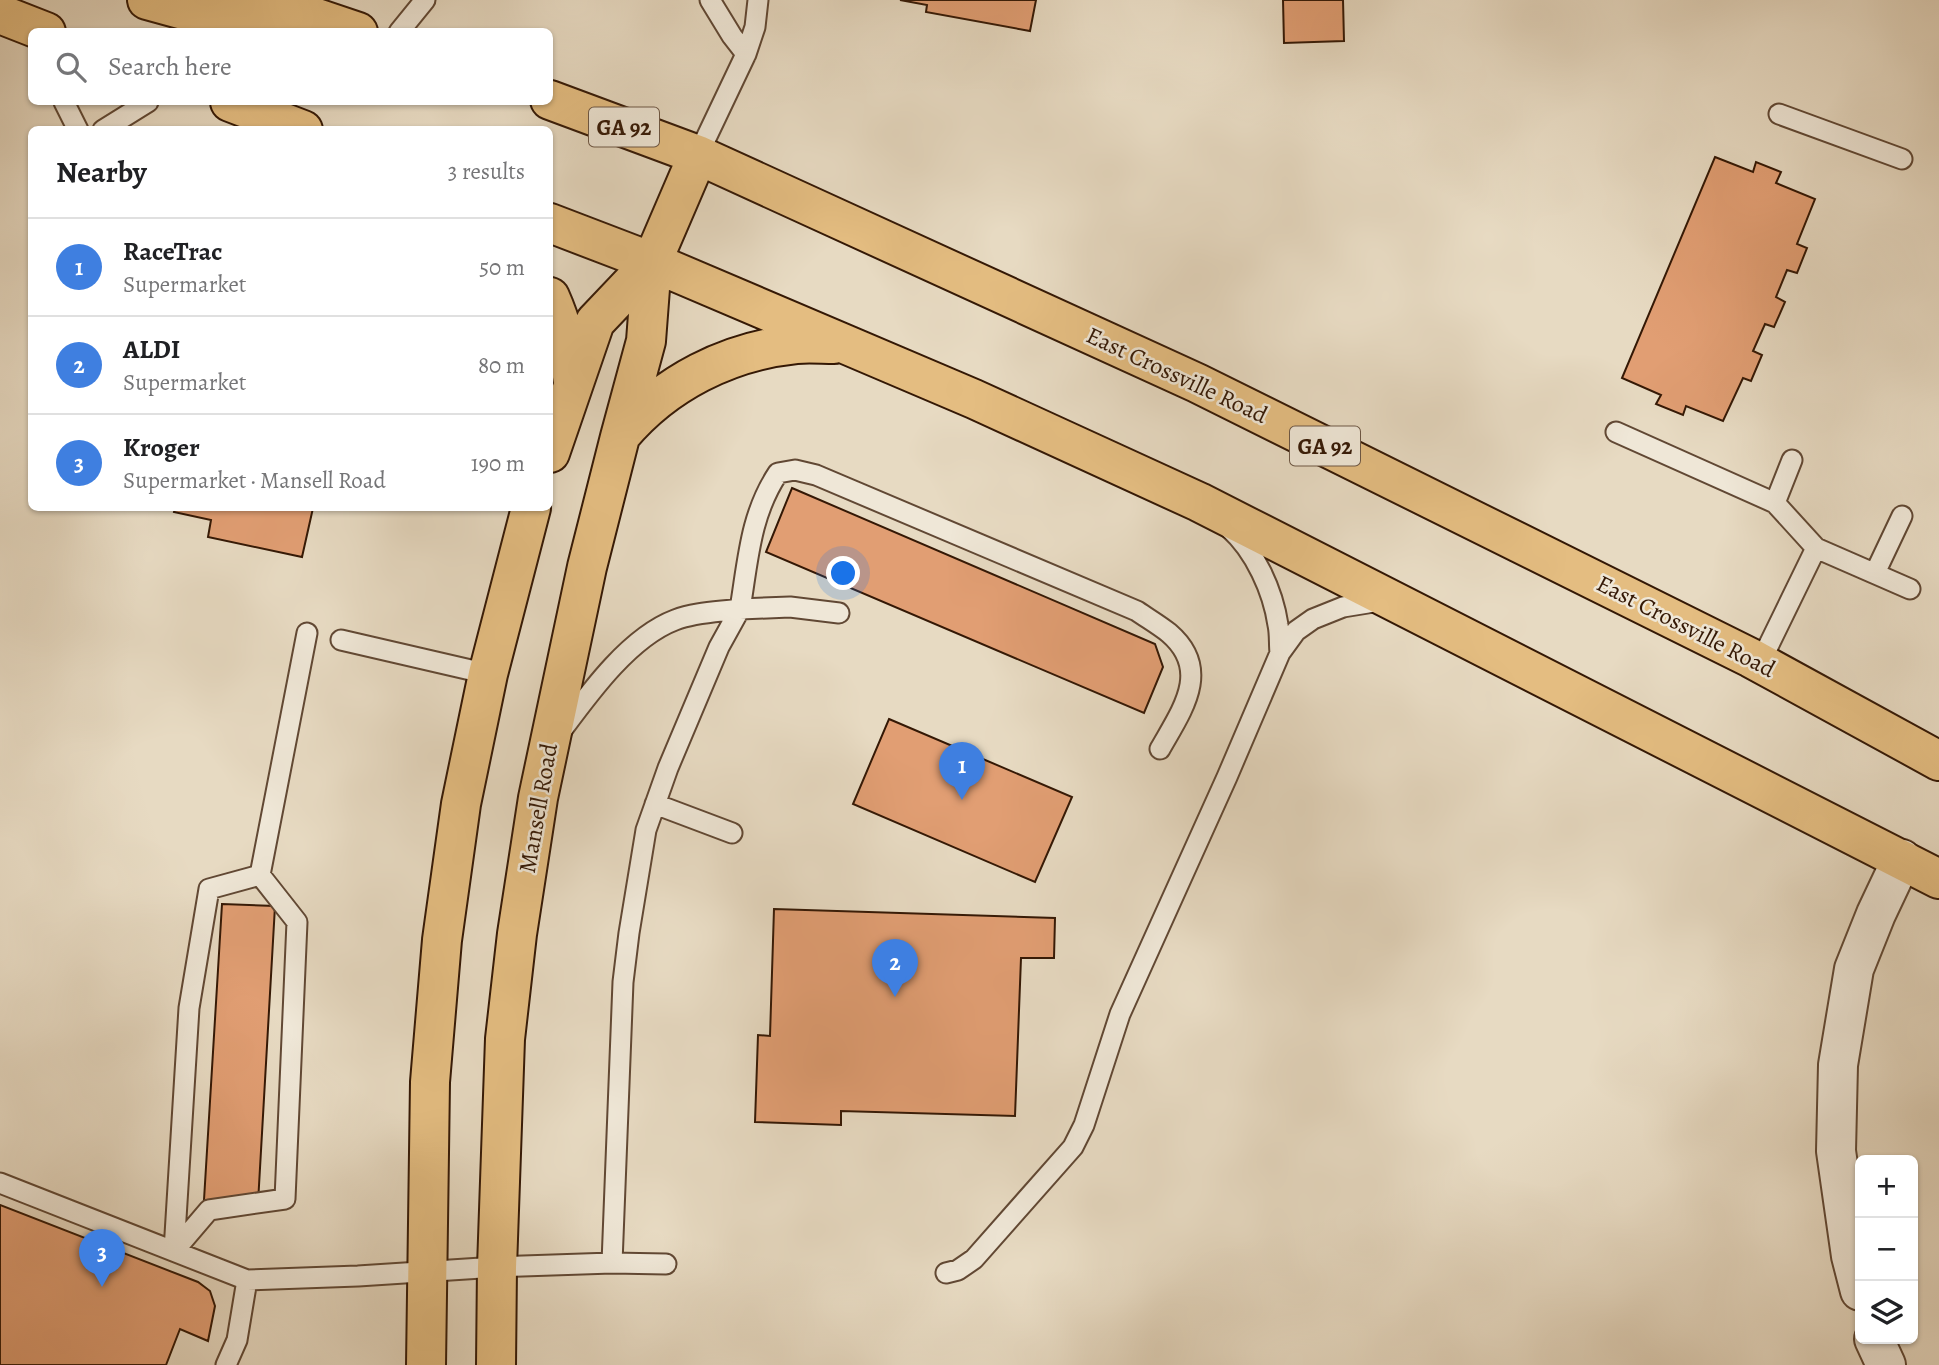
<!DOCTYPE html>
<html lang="en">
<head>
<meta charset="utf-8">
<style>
	body { margin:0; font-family:Alegreya,serif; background:#f2f2f2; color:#202124 }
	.controls { position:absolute; right:21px; bottom:21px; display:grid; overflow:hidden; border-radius:10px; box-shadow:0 2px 5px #0004 }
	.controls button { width:63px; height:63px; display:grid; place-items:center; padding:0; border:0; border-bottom:2px solid #e0e0e0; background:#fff; color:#202124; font:35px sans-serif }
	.you { position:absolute; left:844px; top:574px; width:24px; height:24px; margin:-18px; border:5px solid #fff; border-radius:50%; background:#1a73e8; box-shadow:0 0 0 10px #1a73e833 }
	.badge { display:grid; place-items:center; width:46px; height:46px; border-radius:50%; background:#8f2418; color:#fff; font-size:23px; font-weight:700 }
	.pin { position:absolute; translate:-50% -58px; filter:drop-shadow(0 2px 4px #0008) }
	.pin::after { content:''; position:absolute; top:37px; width:24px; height:21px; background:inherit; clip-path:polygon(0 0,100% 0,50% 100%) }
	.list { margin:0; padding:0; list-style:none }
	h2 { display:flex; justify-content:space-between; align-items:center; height:91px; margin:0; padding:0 28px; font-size:30px }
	h2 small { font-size:23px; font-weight:400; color:#757577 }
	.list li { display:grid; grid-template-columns:46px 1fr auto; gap:21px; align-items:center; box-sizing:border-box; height:98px; padding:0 28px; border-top:2px solid #e0e0e0 }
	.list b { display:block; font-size:26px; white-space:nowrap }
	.list p { margin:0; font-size:23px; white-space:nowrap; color:#757577 }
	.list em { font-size:23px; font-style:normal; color:#757577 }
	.icon { flex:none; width:38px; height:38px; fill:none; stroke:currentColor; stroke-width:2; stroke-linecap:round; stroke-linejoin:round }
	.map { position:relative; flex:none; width:1939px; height:1365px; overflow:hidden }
	.search { position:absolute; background:#fff; box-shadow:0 2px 5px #0004; left:28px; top:28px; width:525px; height:77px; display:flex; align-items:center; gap:18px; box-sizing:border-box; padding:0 24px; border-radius:10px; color:#757577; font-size:26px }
	.panel { position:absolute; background:#fff; box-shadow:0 2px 5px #0004; left:28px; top:126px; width:525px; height:385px; border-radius:10px }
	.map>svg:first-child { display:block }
	.building { fill:#e19e73; stroke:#341805; stroke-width:2 }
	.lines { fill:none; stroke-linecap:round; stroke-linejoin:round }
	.service-casing { stroke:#614834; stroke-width:23 }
	.minor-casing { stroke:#614834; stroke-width:42 }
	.primary-casing { stroke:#341805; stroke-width:42 }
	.service { stroke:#efe7d7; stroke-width:19 }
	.minor { stroke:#efe7d7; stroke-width:38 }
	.primary { stroke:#e4bd81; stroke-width:38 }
	.labels { text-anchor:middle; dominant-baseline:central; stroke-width:5; stroke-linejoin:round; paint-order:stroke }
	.shield { fill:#efe7d7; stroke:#6c5644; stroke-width:2 }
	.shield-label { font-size:23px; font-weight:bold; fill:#341805 }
	.street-label { font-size:24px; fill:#341805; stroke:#efe7d7 }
</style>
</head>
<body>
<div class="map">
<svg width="1939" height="1365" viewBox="0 0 1939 1365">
	<rect width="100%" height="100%" fill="#e7dac2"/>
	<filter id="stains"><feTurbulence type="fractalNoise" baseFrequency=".00286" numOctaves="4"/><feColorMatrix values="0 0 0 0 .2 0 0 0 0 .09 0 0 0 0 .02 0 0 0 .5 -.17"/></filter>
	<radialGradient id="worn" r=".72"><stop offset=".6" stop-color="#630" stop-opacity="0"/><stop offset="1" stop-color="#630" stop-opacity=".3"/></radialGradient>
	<path class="building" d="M900 0H1036L1030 31 926 12 927 5Z
		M1283 0H1343L1344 41 1284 43Z
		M1715 157 1753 172 1756 162 1781 172 1776 183 1815 199 1797 244 1807 248 1797 273 1787 270 1776 297 1785 302 1774 327 1765 324 1753 351 1762 355 1751 381 1743 378 1723 421 1686 406 1683 415 1656 404 1661 395 1622 378Z
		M792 488 1155 644 1163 667 1144 713 766 552Z
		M175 508H313L302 557 208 537 211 520 174 512Z
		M889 719 1072 797 1035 882 853 804Z
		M222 904 275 906 258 1203 204 1200Z
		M774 909 1055 918 1054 958H1021L1015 1116 841 1111V1125L755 1122 758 1035 770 1036Z
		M0 1205 198 1282 210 1291 215 1306 208 1341 180 1329 166 1365H0Z"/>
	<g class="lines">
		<defs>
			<path id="service" d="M710 0 732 36 746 54
				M399 32 425 0
				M64 102 78 130
				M1779 114 1902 159
				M103 130 148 102
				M698 155 746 54 755 27 758 0
				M1616 432 1775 503 1816 548 1910 589
				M1775 503 1792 460
				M1229 528C1255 551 1273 591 1278 625 1280 634 1279 644 1280 653
				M1875 573 1902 516
				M341 640 488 674
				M1760 663 1816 548
				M562 730C590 692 630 637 675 620 696 612 719 612 740 609 748 561 750 515 778 473L795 470 816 475 1137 611C1147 618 1159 625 1169 633 1212 670 1182 710 1160 749
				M655 804 732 833
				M260 875 297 922 285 1199 209 1210 174 1251 189 1008 209 889 260 875 307 633
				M0 1183 247 1280 358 1276 497 1267 612 1263 623 982 629 933 646 830 668 768 719 647 740 609 790 607 839 613
				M612 1263 666 1264
				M946 1273 958 1270 974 1259 1073 1147 1084 1125 1120 1014 1227 777 1280 653 1296 631 1313 619 1343 607 1380 601
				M226 1365 237 1340 247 1280"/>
			<path id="minor" d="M1860 1291 1851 1256 1836 1151 1838 1065 1854 969 1876 914 1902 859
				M1874 1339 1886 1365"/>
			<path id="primary" d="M147 0 198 14 313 18
				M290 9 358 32
				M0 14 46 32
				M550 100 698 155 1197 383 1751 658 1939 761
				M230 102 303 130
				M550 223 652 262 974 399 1199 502 1939 879
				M550 297C563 326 569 351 573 382
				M621 435C665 383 728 351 796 344 809 343 822 344 834 344
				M550 453 595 322 652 262
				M426 1365 430 1082 442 940 461 804 488 674 531 508
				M496 1365 497 1267 505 1039 517 934 538 798 587 567 620 437 646 341 652 262 698 155"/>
		</defs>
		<use href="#service" class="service-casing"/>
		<use href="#minor" class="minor-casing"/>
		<use href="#primary" class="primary-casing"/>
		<use href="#service" class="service"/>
		<use href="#minor" class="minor"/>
		<use href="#primary" class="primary"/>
	</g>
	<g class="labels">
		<g class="shield">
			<rect x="589" y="107.5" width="70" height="39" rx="5"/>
			<rect x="1290" y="426.5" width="70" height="39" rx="5"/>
		</g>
		<g class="shield-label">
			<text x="624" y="127">GA 92</text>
			<text x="1325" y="446">GA 92</text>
		</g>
		<g class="street-label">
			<text transform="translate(1177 375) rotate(25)">East Crossville Road</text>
			<text transform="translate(1686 626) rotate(27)">East Crossville Road</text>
			<text transform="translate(538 808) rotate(-80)">Mansell Road</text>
		</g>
	</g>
	<rect width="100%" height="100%" filter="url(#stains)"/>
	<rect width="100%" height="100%" fill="url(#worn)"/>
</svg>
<div class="controls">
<button>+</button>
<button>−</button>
<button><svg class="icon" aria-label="layers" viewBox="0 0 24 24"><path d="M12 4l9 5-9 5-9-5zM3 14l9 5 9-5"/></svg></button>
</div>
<div class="you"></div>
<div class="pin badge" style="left:962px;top:800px;background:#3f7fe0">1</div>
<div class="pin badge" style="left:895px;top:997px;background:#3f7fe0">2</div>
<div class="pin badge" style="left:102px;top:1287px;background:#3f7fe0">3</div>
<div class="search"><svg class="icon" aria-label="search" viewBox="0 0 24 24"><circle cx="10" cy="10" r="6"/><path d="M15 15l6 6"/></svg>Search here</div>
<section class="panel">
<h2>Nearby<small>3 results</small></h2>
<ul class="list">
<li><span class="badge" style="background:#3f7fe0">1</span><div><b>RaceTrac</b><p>Supermarket</p></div><em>50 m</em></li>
<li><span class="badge" style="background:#3f7fe0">2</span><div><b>ALDI</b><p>Supermarket</p></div><em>80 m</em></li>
<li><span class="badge" style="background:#3f7fe0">3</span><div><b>Kroger</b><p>Supermarket · Mansell Road</p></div><em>190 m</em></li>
</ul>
</section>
</div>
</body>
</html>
